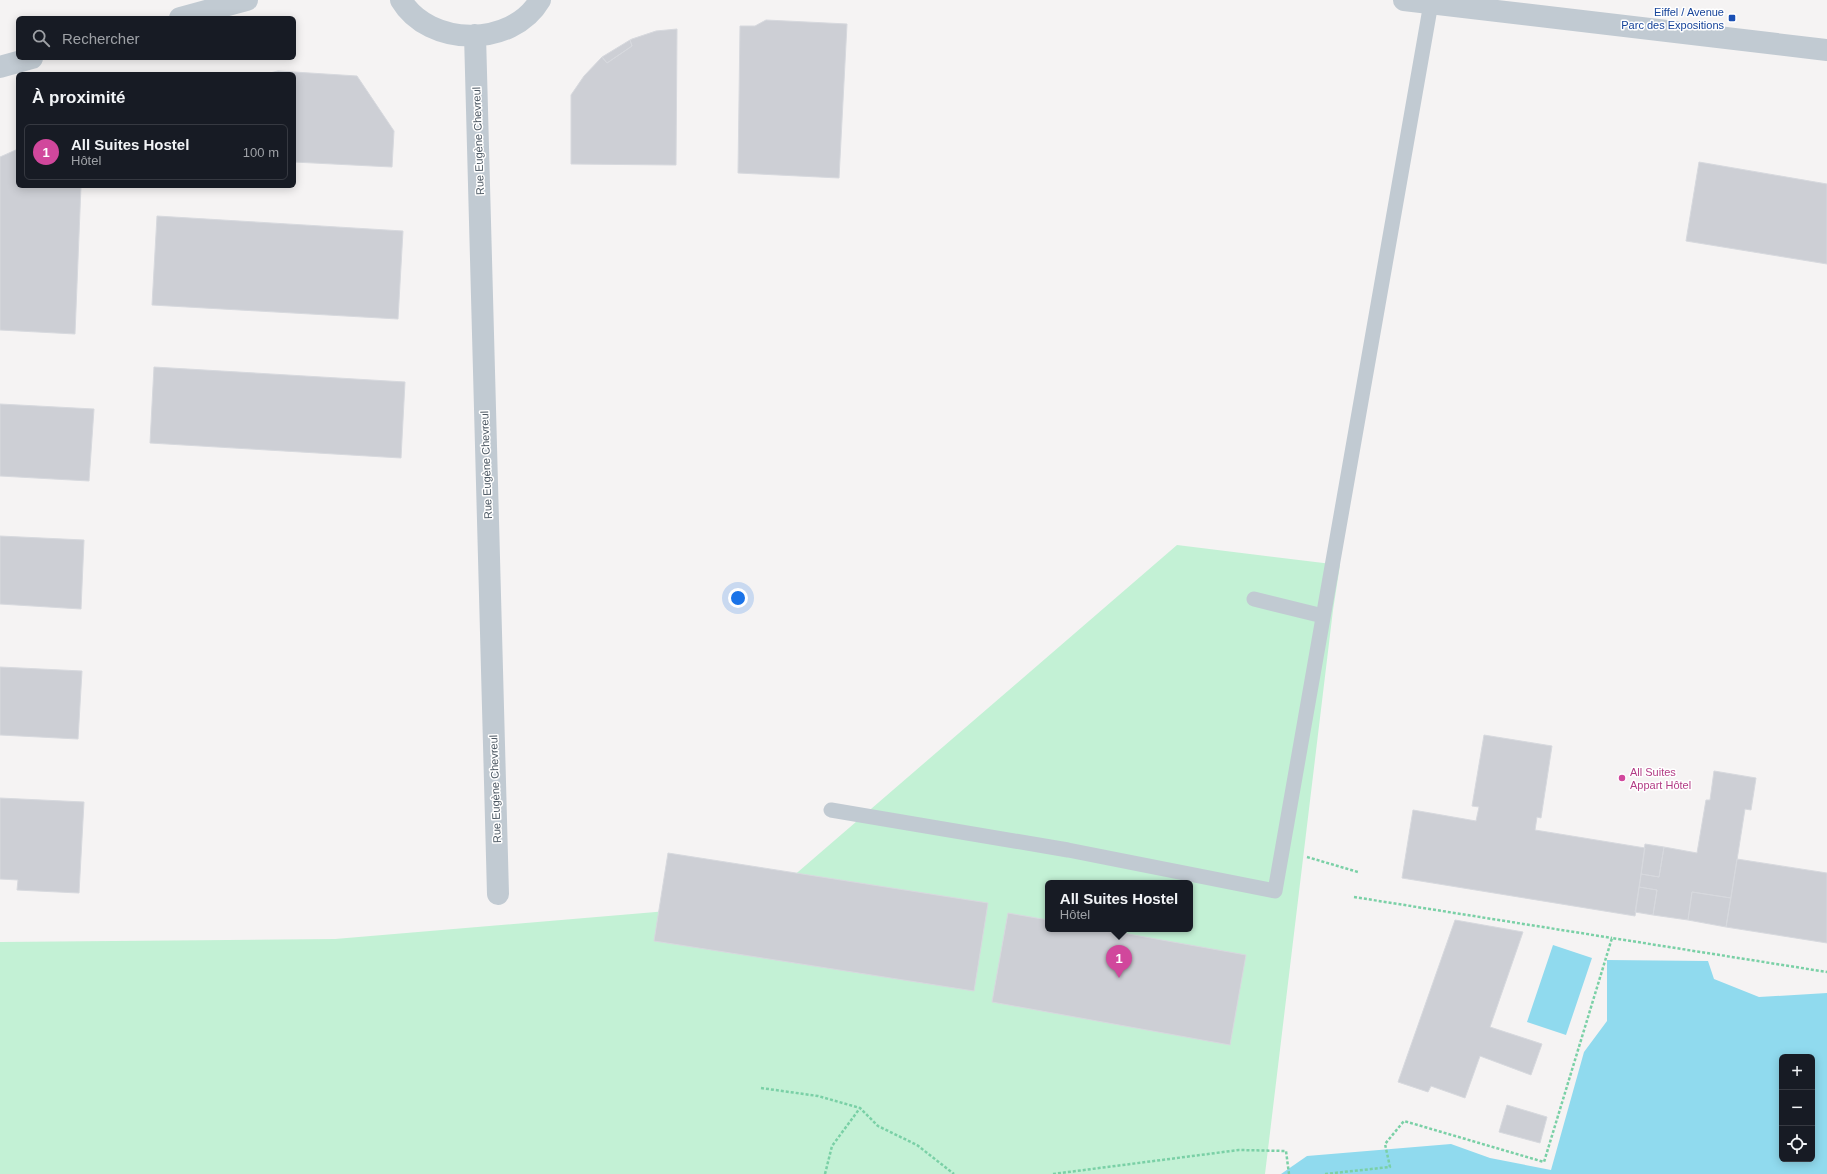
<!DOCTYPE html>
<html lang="fr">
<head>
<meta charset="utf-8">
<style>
	body { margin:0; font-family:Arial,sans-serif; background:#20242c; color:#f1f3f6 }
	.controls { position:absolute; right:12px; bottom:12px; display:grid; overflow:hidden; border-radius:6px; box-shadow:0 2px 10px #0003 }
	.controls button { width:36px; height:36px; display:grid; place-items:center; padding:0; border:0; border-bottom:1px solid #363941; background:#171b24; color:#f1f3f6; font:20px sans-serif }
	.you { position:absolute; left:738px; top:598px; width:14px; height:14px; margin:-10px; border:3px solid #fff; border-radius:50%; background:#1a73e8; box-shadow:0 0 0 6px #1a73e833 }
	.badge { display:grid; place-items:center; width:26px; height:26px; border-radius:50%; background:#1a73e8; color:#fff; font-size:13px; font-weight:700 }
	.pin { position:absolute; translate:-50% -33px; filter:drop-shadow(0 1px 2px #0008) }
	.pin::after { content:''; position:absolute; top:21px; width:14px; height:12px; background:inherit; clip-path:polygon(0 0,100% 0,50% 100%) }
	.popup { position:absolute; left:1045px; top:880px; width:148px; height:52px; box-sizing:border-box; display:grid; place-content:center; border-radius:6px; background:#171b24; filter:drop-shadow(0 1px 3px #0005); font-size:13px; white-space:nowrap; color:#9ea1a6 }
	.popup b { font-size:15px; color:#f1f3f6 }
	.popup::after { content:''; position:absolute; left:50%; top:100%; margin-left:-8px; border:8px solid transparent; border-top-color:#171b24 }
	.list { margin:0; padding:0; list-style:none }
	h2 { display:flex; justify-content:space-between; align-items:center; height:52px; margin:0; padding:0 16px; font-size:17px }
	h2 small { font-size:13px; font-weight:400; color:#9ea1a6 }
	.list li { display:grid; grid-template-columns:26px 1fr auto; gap:12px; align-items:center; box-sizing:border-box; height:56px; margin:0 8px 8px; padding:0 8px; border:1px solid #363941; border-radius:6px }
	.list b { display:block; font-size:15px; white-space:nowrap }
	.list p { margin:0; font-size:13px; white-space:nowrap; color:#9ea1a6 }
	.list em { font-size:13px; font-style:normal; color:#9ea1a6 }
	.icon { flex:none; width:22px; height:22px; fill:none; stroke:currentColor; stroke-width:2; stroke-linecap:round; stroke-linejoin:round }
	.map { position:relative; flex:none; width:1827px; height:1174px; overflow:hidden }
	.search { position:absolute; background:#171b24; box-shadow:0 2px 10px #0003; left:16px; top:16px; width:280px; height:44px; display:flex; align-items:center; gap:10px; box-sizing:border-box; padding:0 14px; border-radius:6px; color:#9ea1a6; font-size:15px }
	.panel { position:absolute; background:#171b24; box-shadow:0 2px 10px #0003; left:16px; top:72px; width:280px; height:116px; border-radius:6px }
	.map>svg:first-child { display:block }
	.green { fill:#c3f1d5; fill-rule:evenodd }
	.water { fill:#90daee; fill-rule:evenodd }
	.building { fill:#cdcfd5; stroke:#d7d9de }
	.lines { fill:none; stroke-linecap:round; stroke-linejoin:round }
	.path { stroke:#7ad0a6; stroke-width:2.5; stroke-dasharray:3 2; stroke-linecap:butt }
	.lane { stroke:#c1cad2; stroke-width:15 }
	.street { stroke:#c1cad2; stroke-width:22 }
	.transit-dot { fill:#1a4fb4; stroke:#fff; stroke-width:1.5 }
	.hotel-dot { fill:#d1479c; stroke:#fff; stroke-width:1.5 }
	.labels { text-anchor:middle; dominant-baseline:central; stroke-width:3; stroke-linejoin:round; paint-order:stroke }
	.transit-label { font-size:11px; fill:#164399; stroke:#fff; text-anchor:end }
	.street-label { font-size:11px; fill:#4a5661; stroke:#fff }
	.hotel-label { font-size:11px; fill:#b23c85; stroke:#fff; text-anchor:start }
</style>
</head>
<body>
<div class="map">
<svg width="1827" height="1174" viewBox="0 0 1827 1174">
	<rect width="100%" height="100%" fill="#f5f3f3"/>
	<path class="green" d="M1177 545 1340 565 1333 610 1265 1174H0V942L335 939 762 903ZM1048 883H1190V929H1048Z"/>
	<path class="water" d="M1553 945 1592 958 1566 1035 1527 1022Z
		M1607 960 1708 961 1714 979 1759 997 1827 993V1174H1281L1307 1156 1451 1144 1490 1158 1551 1170 1584 1052 1607 1021ZM1782 1057H1812V1159H1782Z"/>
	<path class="building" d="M766 20 847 24 839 178 738 173 740 26H755Z
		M677 29 676 165 571 164V95L584 76 602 57 607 63 632 46 630 40 632 39 656 31Z
		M630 40 632 46 607 63 602 57Z
		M278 71 357 76 394 131 392 167 294 162V74H266Z
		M18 149V186H81L75 334 0 330V157Z
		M1699 162 1827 184V264L1686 241Z
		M157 216 403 231 398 319 152 305Z
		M154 367 405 382 401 458 150 443Z
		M0 404 94 409 89 481 0 476Z
		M0 536 84 540 81 609 0 604Z
		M0 667 82 671 78 739 0 735Z
		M1484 735 1552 746 1541 818 1537 817 1535 830 1645 848 1635 916 1402 878 1413 810 1476 821 1479 807 1472 806Z
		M1714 771 1756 778 1751 810 1745 809 1731 898 1692 892 1688 920 1653 915 1657 890 1639 887 1641 874 1659 877 1664 847 1697 853 1706 800H1710Z
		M0 798 84 802 79 893 17 890 18 880 0 879Z
		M1645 844 1664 847 1659 877 1641 874Z
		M668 853 988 903 974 991 654 941Z
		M1737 859 1827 873V943L1726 927Z
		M1639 887 1657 890 1653 915 1635 912Z
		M1692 892 1731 898 1726 927 1688 920Z
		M1008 913 1048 920V929H1100L1246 955 1230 1045 992 1002Z
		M1455 920 1523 932 1490 1027 1542 1044 1531 1075 1480 1056 1465 1098 1431 1086 1428 1092 1398 1082Z
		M1507 1105 1547 1117 1540 1143 1499 1132Z"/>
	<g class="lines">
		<path class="path" d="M1307 857 1358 872
			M1354 897 1612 938
			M761 1088 818 1096 860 1108 878 1126 917 1145 954 1174
			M825 1174 832 1146 860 1108
			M1053 1174 1239 1150 1286 1151 1289 1174
			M1325 1174 1390 1167 1385 1144 1404 1121 1544 1162 1612 938 1827 972"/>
		<path class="lane" d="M1254 599 1323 616
			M831 810 1068 850 1275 891 1431 3"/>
		<path class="street" d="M401 0C429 47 512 48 540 0
			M1404 0 1827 50
			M180 18 247 0
			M475 35 498 894
			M0 67 32 58"/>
	</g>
	<rect class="transit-dot" x="1728" y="14" width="8" height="8" rx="2"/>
	<circle class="hotel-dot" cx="1622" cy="778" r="4"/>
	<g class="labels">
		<g class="transit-label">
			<text x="1724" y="12">Eiffel / Avenue<tspan x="1724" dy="13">Parc des Expositions</tspan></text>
		</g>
		<g class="street-label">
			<text transform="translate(478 141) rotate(-92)">Rue Eugène Chevreul</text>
			<text transform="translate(486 465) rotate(-92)">Rue Eugène Chevreul</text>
			<text transform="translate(495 789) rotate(-92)">Rue Eugène Chevreul</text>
		</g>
		<g class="hotel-label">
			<text x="1630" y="772">All Suites<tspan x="1630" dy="13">Appart Hôtel</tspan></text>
		</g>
	</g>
</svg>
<div class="controls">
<button>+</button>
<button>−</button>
<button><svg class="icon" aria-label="locate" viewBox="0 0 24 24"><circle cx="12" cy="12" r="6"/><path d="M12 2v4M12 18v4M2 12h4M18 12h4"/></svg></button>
</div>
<div class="you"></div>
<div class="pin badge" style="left:1119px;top:978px;background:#d1479c">1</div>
<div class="popup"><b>All Suites Hostel</b>Hôtel</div>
<div class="search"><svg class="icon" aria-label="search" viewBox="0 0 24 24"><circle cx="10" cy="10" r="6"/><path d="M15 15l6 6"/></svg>Rechercher</div>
<section class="panel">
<h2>À proximité<small></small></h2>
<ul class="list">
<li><span class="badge" style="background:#d1479c">1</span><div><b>All Suites Hostel</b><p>Hôtel</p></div><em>100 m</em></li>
</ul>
</section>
</div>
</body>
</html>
